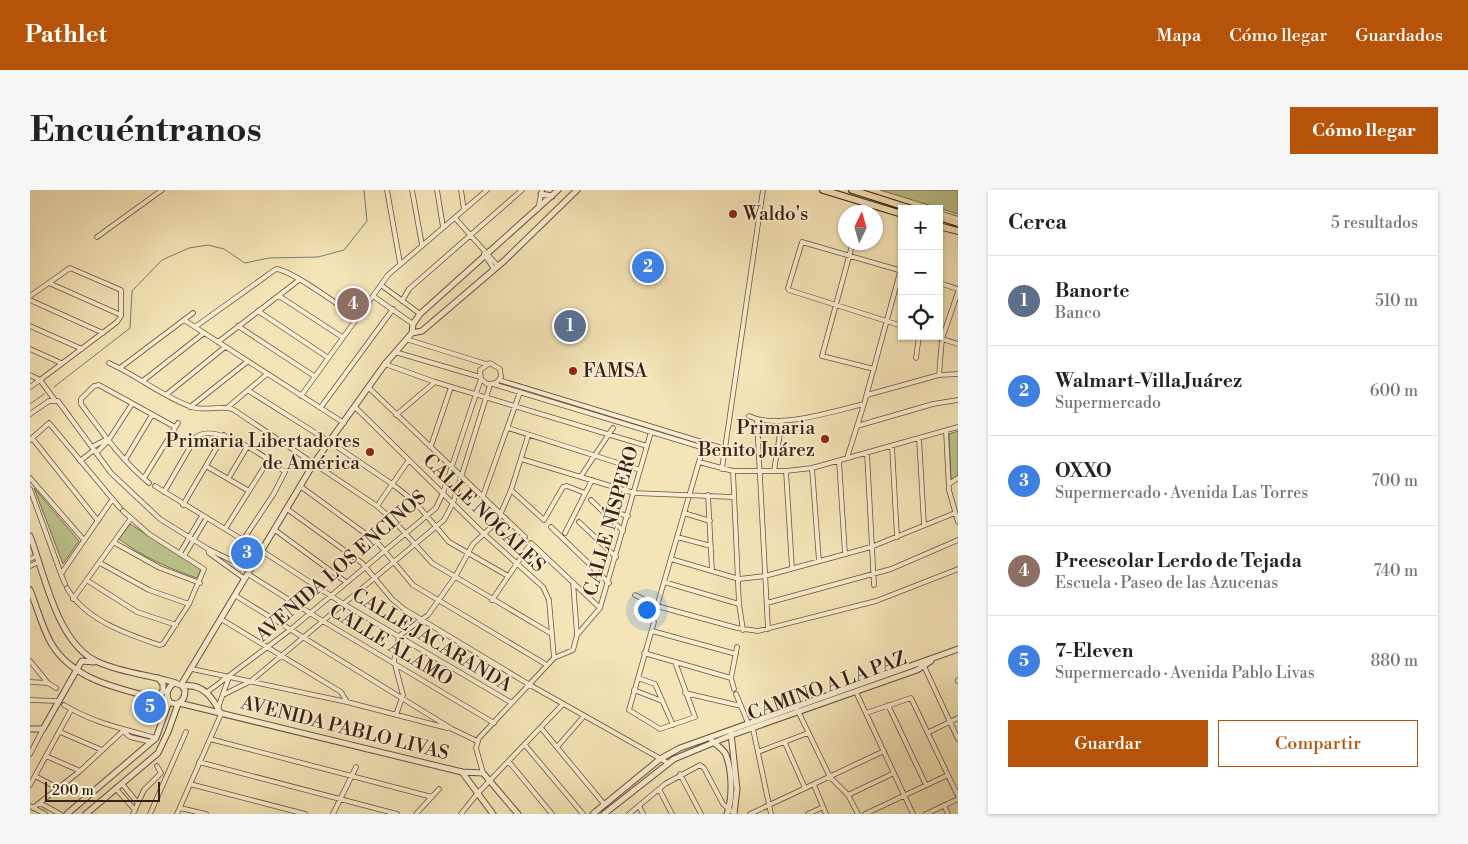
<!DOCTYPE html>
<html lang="es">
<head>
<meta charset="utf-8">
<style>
	body { margin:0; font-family:"Libre Bodoni",serif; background:#f6f6f6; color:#222 }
	.controls { position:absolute; right:15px; top:15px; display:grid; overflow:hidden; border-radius:0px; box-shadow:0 1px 4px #0004 }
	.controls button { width:45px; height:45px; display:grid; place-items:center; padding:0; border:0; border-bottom:1px solid #e0e0e0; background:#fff; color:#222; font:25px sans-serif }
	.compass { position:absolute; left:808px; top:15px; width:45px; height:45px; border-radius:50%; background:#fff; box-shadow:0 1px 4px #0004; rotate:5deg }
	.scale { position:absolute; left:15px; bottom:12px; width:115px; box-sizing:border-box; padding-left:5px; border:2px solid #392015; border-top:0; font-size:14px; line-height:18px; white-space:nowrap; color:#392015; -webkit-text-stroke:4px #f8edd0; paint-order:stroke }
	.you { position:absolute; left:616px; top:419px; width:18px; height:18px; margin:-12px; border:4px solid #fff; border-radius:50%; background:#1a73e8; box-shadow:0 0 0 8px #1a73e833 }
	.badge { display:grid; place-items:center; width:32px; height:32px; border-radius:50%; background:#b45309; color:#fff; font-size:16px; font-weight:700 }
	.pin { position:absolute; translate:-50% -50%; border:2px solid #fff; box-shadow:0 1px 5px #0006 }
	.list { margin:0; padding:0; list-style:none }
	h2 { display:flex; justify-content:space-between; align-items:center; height:65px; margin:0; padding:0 20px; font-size:21px }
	h2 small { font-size:16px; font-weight:400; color:#767676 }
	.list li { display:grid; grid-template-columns:32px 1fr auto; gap:15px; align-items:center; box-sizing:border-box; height:90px; padding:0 20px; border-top:1px solid #e0e0e0 }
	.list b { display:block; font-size:19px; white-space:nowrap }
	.list p { margin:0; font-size:16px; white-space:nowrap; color:#767676 }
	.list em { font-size:16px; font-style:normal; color:#767676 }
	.actions { display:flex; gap:10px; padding:15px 20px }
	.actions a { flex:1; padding:11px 0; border:1px solid #b45309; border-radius:0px; text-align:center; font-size:18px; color:#b45309 }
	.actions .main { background:#b45309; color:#fff }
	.icon { flex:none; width:28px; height:28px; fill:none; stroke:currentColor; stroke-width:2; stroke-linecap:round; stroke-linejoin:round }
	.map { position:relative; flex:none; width:928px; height:624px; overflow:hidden; border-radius:0px }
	header { display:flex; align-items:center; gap:30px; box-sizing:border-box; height:70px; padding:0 25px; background:#b45309; color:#fff }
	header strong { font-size:24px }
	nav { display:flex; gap:28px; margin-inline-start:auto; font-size:18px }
	.intro { display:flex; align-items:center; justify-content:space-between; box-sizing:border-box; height:120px; padding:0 30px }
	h1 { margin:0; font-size:35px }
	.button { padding:12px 22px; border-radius:0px; background:#b45309; color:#fff; font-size:18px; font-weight:700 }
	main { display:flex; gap:30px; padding:0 30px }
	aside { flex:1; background:#fff; border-radius:0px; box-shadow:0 1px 4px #0004 }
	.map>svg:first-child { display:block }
	.green { fill:#bcc48e; stroke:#7a7252 }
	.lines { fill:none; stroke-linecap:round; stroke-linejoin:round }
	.stream { stroke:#747f74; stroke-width:1 }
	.minor-casing { stroke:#68513e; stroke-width:5.5 }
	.tertiary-casing { stroke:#68513e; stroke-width:7 }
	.primary-casing { stroke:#392015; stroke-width:8 }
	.minor { stroke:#f8edd0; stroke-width:4 }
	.tertiary { stroke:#f8edd0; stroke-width:5 }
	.primary { stroke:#f4e4b7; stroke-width:6 }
	.poi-dot { fill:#8f2418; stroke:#f8edd0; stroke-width:2 }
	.labels { text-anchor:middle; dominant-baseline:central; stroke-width:4; stroke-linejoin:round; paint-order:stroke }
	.poi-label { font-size:19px; fill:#392015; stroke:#f8edd0; text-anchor:start }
	.street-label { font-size:19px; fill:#392015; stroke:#f8edd0 }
</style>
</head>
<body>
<header>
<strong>Pathlet</strong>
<nav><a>Mapa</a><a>Cómo llegar</a><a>Guardados</a></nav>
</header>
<div class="intro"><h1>Encuéntranos</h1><a class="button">Cómo llegar</a></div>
<main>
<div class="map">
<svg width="928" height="624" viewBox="0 0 928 624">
	<rect width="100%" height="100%" fill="#f4e4b7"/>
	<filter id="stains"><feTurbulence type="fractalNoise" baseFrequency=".004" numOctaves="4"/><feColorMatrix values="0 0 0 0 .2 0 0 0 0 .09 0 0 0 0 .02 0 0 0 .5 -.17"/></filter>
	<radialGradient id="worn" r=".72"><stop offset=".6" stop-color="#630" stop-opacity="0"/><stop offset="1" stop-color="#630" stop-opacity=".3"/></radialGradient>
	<path class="green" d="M850 0H928V24Z
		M928 241V285L921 290 919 244Z
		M4 298 49 351 33 374Z
		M100 334 171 379 167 388C138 378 113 367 89 349Z"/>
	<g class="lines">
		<path class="stream" d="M24 197 100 138 102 101 132 70 159 58 178 55 194 59 215 73 239 68 288 67 314 60 337 31 334 0
			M0 214 14 204"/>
		<defs>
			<path id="minor" d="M357 0 370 73
				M382 0 392 55
				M407 0 413 37
				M431 0 434 20
				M508 19 512 0
				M831 22 834 13
				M909 23 928 29
				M425 28 468 76
				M67 47 132 0
				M823 52 792 166 844 179
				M454 64 464 79
				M872 81 772 52 758 98 759 100 872 136
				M19 93 91 125
				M909 93 928 99
				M351 95 390 124
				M0 106 40 78 91 100V126L87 132 10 190 24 209
				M249 106 312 147
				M343 106 383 134
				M0 110 73 143
				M372 111 379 99 492 0
				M228 121 297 167
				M154 130 314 233
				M0 136 52 159
				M208 136 284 186
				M165 137 246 79C262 80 311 117 326 127
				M903 146 928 154
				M376 149 456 174
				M188 152 269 90
				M0 159 31 173
				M365 162 450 187
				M886 168 889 146
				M79 173C106 185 135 208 162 217 176 222 192 214 204 220L347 316 364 331 402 373 522 444
				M355 174 405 192 617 256
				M90 178 163 123
				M0 185 10 190 0 197
				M909 185 912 149 928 102
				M114 190 174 143
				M469 190 695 259
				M463 194 694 264
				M338 197 495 347
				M219 201 300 252 362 294 384 311 419 352 478 386
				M137 204 195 157
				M837 205 909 185 928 184
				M271 206 358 85 457 0
				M160 217 217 172
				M198 217 237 184
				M291 217 363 119
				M325 217 453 343 513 397 519 410 524 468
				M0 224 19 211H28L81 283 130 329 178 359 213 376 222 377
				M366 225 405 192
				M719 226C747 240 804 221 834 214
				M727 230 738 439
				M827 236 903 214 928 210
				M478 238 610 280
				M916 241 919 300 928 332
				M2 248 68 331
				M889 248 894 335
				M0 250 19 233 90 318
				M401 256 421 197
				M862 256 867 347
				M62 257 77 249
				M66 263 78 251 102 214
				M837 263 844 395
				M817 268 834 214 872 75
				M491 269 604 303 703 307
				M95 270 122 225
				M50 271 64 260
				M809 271 815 364
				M669 272 703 281H756L782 278 928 237
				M176 276 219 301
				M782 278 789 371
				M692 279 733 0
				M703 281 709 414 713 440
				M744 281 752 231
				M756 281 762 378
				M551 286 583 238
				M0 288 54 350
				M114 288 148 233
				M198 289 217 257
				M119 293C92 271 72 242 51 214V209L64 196 69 195 145 237
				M919 294 928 288
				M125 296 213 350 243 305 255 282C238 268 187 232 166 247L134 302
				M270 296 347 352 383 395 517 475
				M0 299 31 384 82 310
				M481 300 514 330 533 297 537 296 555 303
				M678 305 682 381
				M453 306 490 202
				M561 310 593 341
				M153 315 194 245
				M347 316 379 270
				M257 319 332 373 362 409 374 419 500 495 638 573
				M573 319 598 326
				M654 323 680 331
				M549 332 586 367
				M521 337 579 393
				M195 339 238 271
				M245 340 316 392
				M535 343 562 290
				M647 347 681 356
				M85 353 130 378 170 393
				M178 359 179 363 215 389
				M232 361 312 413 482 513
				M150 363 172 326
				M154 366 176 329
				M0 369 7 366
				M641 369 709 389 735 386 841 357 925 323
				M70 373 119 400 159 414
				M0 376 9 372
				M31 384 35 394
				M218 384 291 430 464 533
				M58 391 107 422 146 435
				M543 392 547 444
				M634 392 709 414
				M37 398C55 430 97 444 129 455L133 454 159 414 174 379 119 344 93 321
				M605 405 627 416 707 438 728 441 846 411 928 379
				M206 406 422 539 447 551
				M43 409 101 328
				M462 410 501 353 570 418
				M737 413 861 379 928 350
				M627 416 673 258
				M191 429 311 502 317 512
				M624 432 599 520 630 539 665 527 645 472
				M622 441 706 464
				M614 463 701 488
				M0 471 18 493 26 498
				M893 474 928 549
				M162 479 317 512 417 538
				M608 488 625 494 643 535
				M928 490V491
				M0 492 18 493
				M704 499 701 488 707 457
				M604 500 632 511
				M826 502 883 624
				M176 503 260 440 406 318 413 303 451 189 450 180 460 173 470 179 471 187 466 193 457 194 451 189
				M655 503 711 516
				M195 504 221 491 414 330 423 313 460 195
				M706 504 718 533
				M0 510 27 511
				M34 515C66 534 91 538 126 548
				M858 515 896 595
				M766 517 800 587 818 605 828 624
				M188 518 199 487
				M836 523 881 508 928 606
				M366 525 373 505 364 471 369 446 398 425 425 387 443 354 467 332 481 300 498 246
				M511 538 574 614
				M723 539 741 624
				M93 541 100 547 121 552
				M30 542 72 560
				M899 542 928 528
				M180 549 402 607
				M755 553 775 598
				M495 555 553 624
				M528 556 554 526
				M728 562 778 543
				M0 564 13 539
				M16 566 50 581
				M169 572 367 624
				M479 572 522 624
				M453 583 446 558 449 548 524 468 543 460 547 445 570 418 621 242
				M650 584 671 624
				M5 586 28 598
				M160 594 275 624
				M0 595 41 520
				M93 595 107 612
				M784 595 796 624
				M629 599 642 624
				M87 600 105 620
				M818 605 864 583
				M10 613 30 624
				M914 615 918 624
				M0 616 15 624
				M609 616 613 624
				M3 618 50 581 93 541
				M150 618 176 624
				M103 624 114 600 131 583 127 576
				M120 624 156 542
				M147 624 191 524
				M303 624 326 577
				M386 624 409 599
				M431 624 447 604 533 514
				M599 624 635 594 670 575 674 578 693 614 705 624
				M720 624 854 561
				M778 624 793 617
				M835 624 918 585
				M896 624 928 609"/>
			<path id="tertiary" d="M511 4 522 6
				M382 143 392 141 474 71 547 0
				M0 346C15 385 27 454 68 472 92 483 121 485 146 493
				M0 400C7 417 12 437 21 453 46 496 103 500 145 514 153 513 155 507 155 500L151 495 144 493C138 497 135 505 139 511
				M151 495 284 273 355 174 382 143 383 134 390 124 528 0
				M153 496C173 493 183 508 191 524
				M124 508 133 502V494L128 488
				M149 513 432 582 453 583 488 624
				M0 539H13L50 474 52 471 64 472
				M701 543 707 599 704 624
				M682 551C687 556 693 558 696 565 702 581 703 607 697 624
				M432 582 463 624
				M37 624 126 548 139 512
				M56 624 128 563 138 542 148 514
				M563 624 630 569 650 558 928 459
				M574 624 644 569 702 545 887 480 901 471"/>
			<path id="primary" d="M793 0 872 24
				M822 0 882 19
				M909 27 928 33
				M909 36 928 41"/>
		</defs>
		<use href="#minor" class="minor-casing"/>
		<use href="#tertiary" class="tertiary-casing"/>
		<use href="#primary" class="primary-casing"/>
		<use href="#minor" class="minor"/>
		<use href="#tertiary" class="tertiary"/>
		<use href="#primary" class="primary"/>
	</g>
	<g class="poi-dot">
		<circle cx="703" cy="24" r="5"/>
		<circle cx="543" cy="181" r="5"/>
		<circle cx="795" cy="249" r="5"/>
		<circle cx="340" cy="262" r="5"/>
	</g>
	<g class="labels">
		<g class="poi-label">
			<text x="713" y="24">Waldo's</text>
			<text x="553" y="181">FAMSA</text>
			<text x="785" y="238" text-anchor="end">Primaria<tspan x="785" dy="22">Benito Juárez</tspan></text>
			<text x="330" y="251" text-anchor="end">Primaria Libertadores<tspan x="330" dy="22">de América</tspan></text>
		</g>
		<g class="street-label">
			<text transform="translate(454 323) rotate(44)">CALLE NOGALES</text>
			<text transform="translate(581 331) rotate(-74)">CALLE NÍSPERO</text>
			<text transform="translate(311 376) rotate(-41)">AVENIDA LOS ENCINOS</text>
			<text transform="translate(402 450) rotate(31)">CALLE JACARANDA</text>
			<text transform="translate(361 455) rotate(31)">CALLE ÁLAMO</text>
			<text transform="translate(797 496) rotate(-20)">CAMINO A LA PAZ</text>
			<text transform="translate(315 538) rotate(14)">AVENIDA PABLO LIVAS</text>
		</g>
	</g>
	<rect width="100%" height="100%" filter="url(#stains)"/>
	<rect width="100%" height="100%" fill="url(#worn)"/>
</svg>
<div class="controls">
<button>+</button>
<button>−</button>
<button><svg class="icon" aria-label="locate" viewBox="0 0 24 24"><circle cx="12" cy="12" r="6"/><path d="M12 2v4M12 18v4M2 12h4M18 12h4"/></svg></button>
</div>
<svg class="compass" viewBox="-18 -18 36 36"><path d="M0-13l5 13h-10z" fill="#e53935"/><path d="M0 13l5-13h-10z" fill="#767676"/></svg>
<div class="scale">200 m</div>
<div class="you"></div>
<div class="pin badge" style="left:540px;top:136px;background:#5c6f8a">1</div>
<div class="pin badge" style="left:618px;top:77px;background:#3f7fe0">2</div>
<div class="pin badge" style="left:217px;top:363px;background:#3f7fe0">3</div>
<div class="pin badge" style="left:323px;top:114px;background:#8d6e63">4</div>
<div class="pin badge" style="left:120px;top:517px;background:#3f7fe0">5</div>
</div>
<aside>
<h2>Cerca<small>5 resultados</small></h2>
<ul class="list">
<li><span class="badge" style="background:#5c6f8a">1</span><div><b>Banorte</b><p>Banco</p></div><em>510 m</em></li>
<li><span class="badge" style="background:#3f7fe0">2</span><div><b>Walmart-Villa Juárez</b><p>Supermercado</p></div><em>600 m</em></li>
<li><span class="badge" style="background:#3f7fe0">3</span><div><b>OXXO</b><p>Supermercado · Avenida Las Torres</p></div><em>700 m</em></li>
<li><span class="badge" style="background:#8d6e63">4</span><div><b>Preescolar Lerdo de Tejada</b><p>Escuela · Paseo de las Azucenas</p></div><em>740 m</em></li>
<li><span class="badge" style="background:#3f7fe0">5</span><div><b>7-Eleven</b><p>Supermercado · Avenida Pablo Livas</p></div><em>880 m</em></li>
</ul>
<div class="actions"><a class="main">Guardar</a><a>Compartir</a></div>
</aside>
</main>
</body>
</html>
